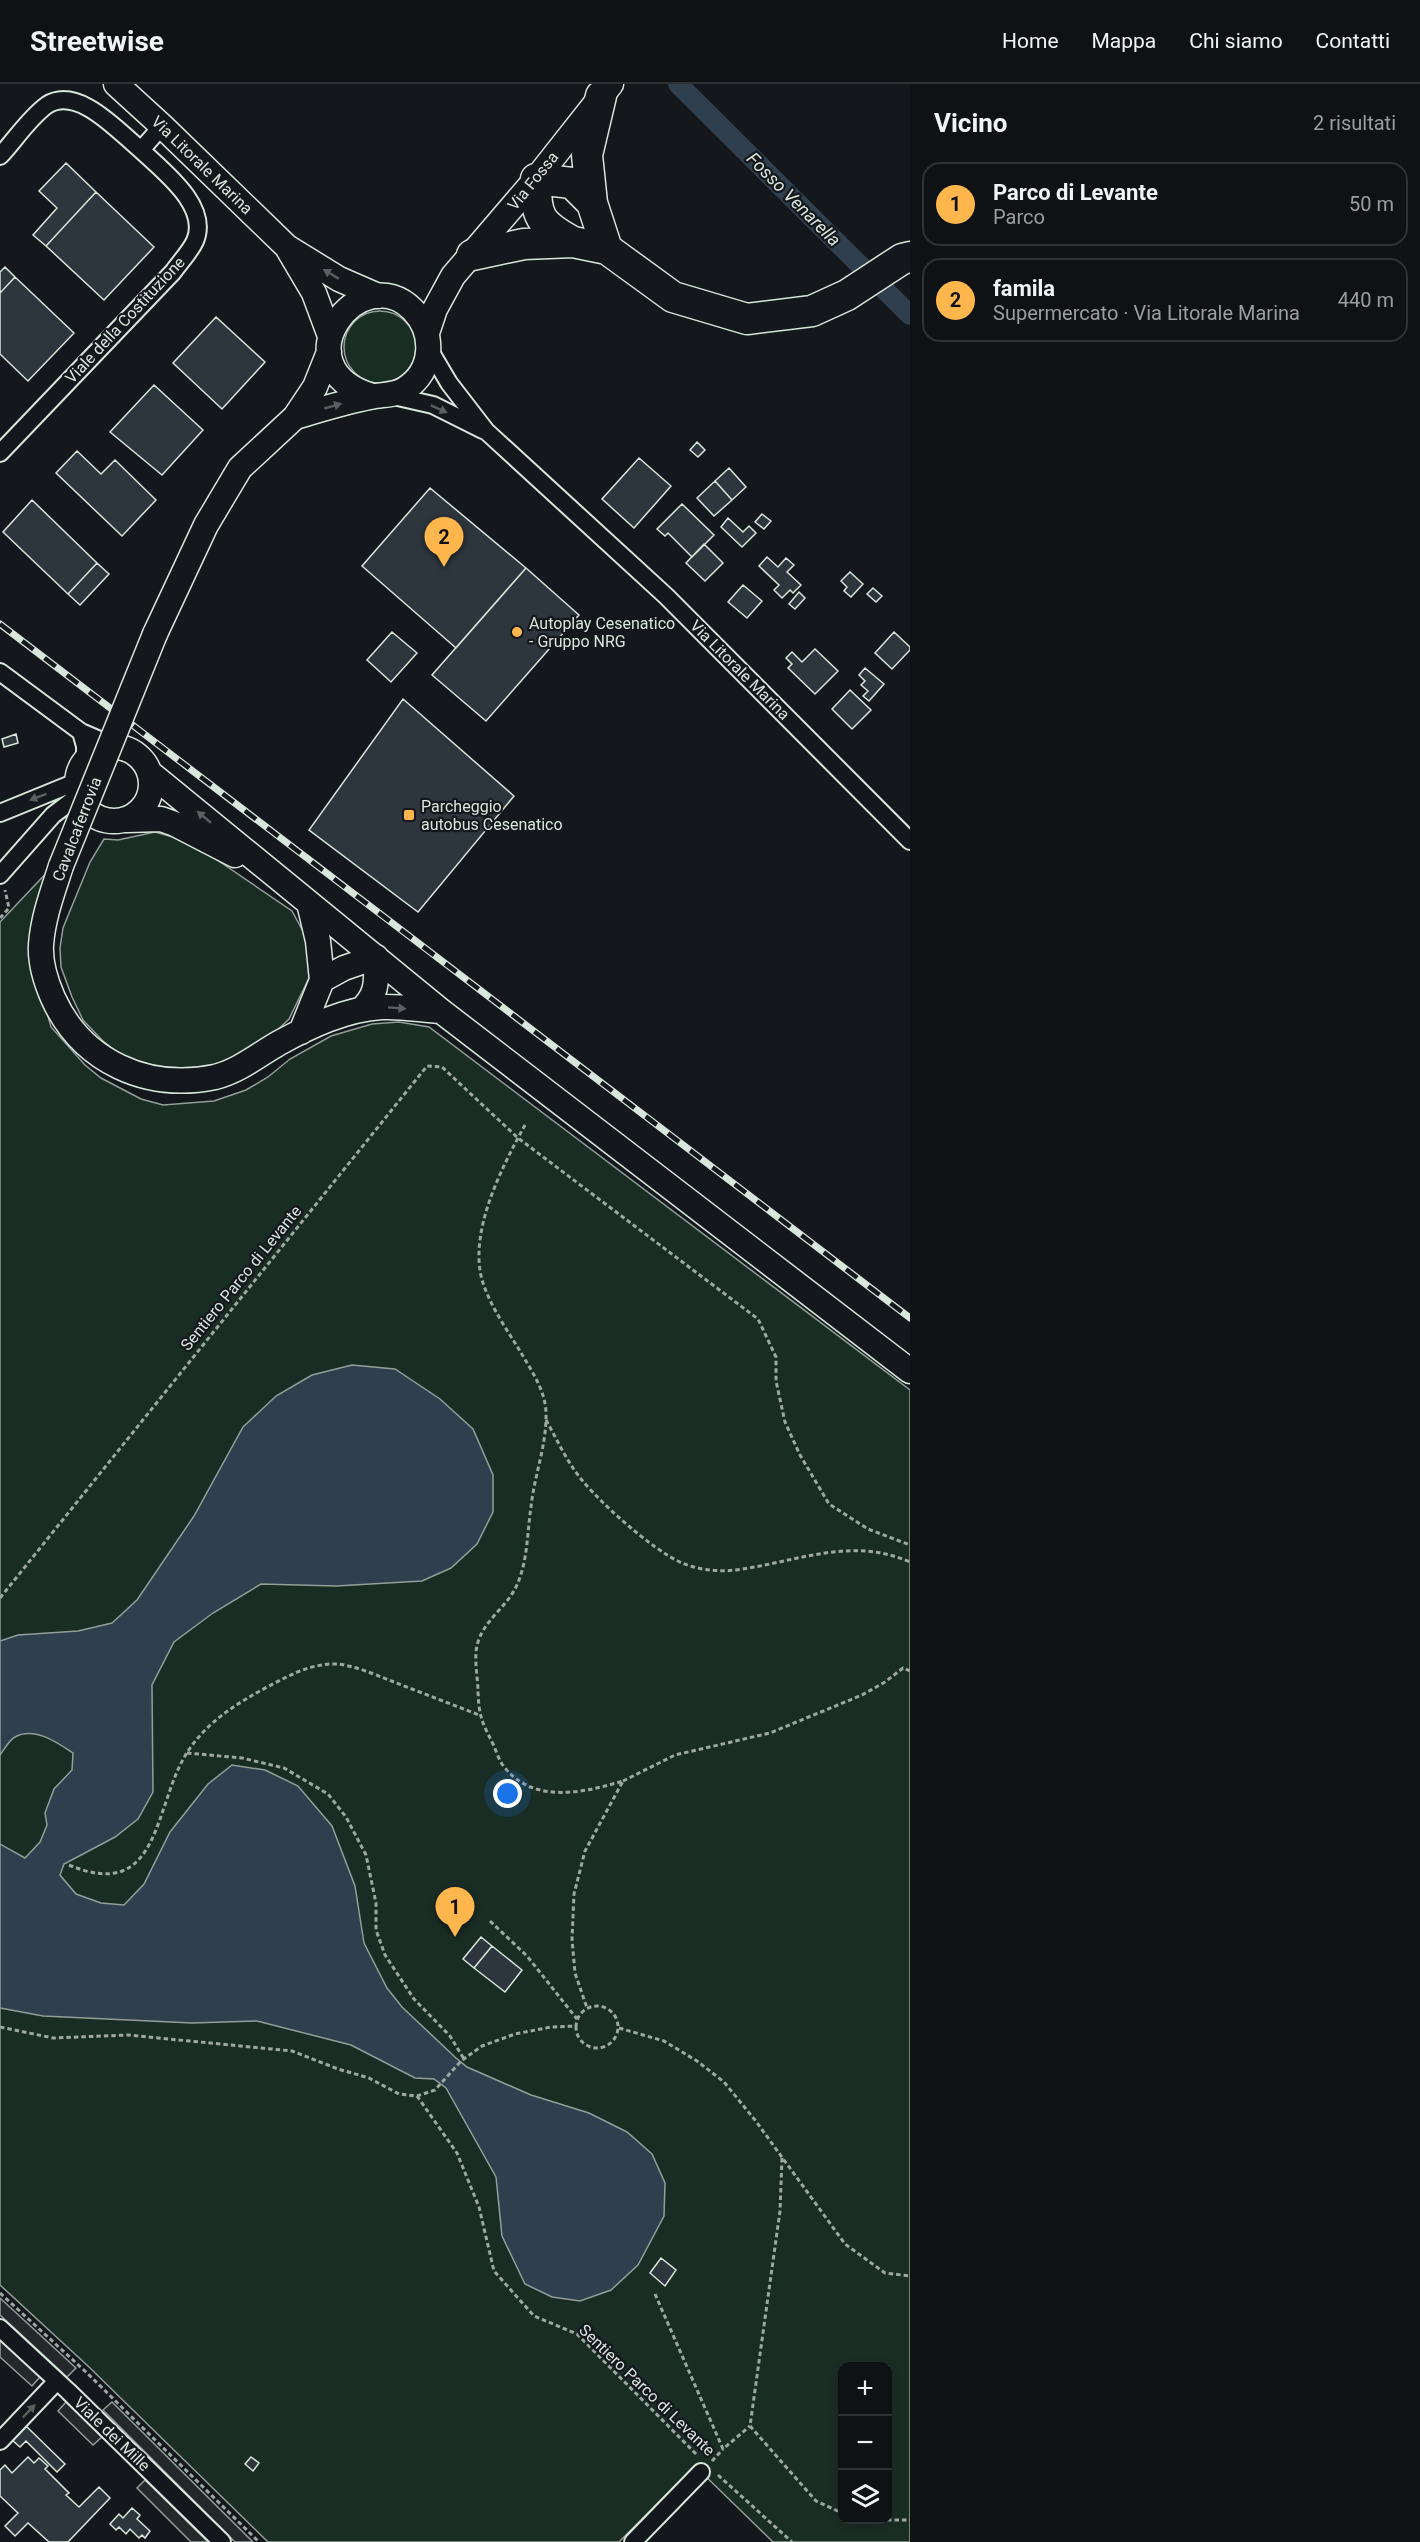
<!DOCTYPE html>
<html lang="it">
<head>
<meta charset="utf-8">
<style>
	body { margin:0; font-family:Roboto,sans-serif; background:#181b1e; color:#f1f3f6 }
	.controls { position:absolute; right:18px; bottom:18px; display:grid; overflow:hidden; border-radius:12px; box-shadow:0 3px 9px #0003 }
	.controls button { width:54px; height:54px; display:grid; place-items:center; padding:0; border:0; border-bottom:2px solid #2f3234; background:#0f1215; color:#f1f3f6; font:30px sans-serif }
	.you { position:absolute; left:508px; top:1710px; width:21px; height:21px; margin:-15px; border:4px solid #fff; border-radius:50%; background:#1a73e8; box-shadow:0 0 0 9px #1a73e833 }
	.badge { display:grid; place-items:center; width:39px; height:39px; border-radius:50%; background:#ffb74d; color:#111; font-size:20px; font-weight:700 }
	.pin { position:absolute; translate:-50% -50px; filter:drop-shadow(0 2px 3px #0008) }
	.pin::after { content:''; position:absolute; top:32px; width:21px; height:18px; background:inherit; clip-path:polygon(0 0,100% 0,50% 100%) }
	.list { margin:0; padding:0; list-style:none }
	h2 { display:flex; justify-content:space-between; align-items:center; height:78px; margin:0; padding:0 24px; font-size:26px }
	h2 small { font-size:20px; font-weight:400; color:#9b9ea0 }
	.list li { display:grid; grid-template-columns:39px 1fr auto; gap:18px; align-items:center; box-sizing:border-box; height:84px; margin:0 12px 12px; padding:0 12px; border:2px solid #2f3234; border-radius:18px }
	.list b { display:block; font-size:22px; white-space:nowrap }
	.list p { margin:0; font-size:20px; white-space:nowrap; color:#9b9ea0 }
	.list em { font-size:20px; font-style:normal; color:#9b9ea0 }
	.icon { flex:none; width:33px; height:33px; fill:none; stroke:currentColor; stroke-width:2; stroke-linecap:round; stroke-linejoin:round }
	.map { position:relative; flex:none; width:910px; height:2458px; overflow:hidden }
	header { display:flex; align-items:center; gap:36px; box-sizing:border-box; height:84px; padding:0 30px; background:#0f1215; border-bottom:2px solid #2f3234 }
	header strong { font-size:28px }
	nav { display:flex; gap:33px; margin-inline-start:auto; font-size:21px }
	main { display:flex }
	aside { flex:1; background:#0f1215 }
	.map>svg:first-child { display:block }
	.green { fill:#1a2d24; stroke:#939e99; stroke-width:1.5; fill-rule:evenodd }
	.parking { fill:#24282b; stroke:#939e99; stroke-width:1.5 }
	.water { fill:#2f3f4d; stroke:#939e99; stroke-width:1.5 }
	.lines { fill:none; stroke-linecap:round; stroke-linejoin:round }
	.canal { stroke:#2f3f4d; stroke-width:20 }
	.building { fill:#2c363c; stroke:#d8e6dc; stroke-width:1.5 }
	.street-casing { stroke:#d8e6dc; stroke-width:20 }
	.secondary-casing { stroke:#d8e6dc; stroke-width:27 }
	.highway-casing { stroke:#d8e6dc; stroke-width:33 }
	.path { stroke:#9da8a2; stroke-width:3; stroke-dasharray:4.5 3; stroke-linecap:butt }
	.street { stroke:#14181c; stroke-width:16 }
	.secondary { stroke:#14181c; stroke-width:24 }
	.highway { stroke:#14181c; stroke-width:30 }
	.rail-casing { stroke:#d8e6dc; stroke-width:7 }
	.rail { stroke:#14181c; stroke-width:4.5; stroke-dasharray:14; stroke-linecap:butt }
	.secondary-bridge-casing { stroke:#d8e6dc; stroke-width:27; stroke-linecap:butt }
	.secondary-bridge { stroke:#14181c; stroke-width:24 }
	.oneway { fill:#59605f }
	.poi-dot { fill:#ffb74d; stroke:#14181c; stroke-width:2 }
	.labels { text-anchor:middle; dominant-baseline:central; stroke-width:4.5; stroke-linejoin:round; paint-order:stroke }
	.street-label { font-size:16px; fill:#d8e6dc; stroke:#14181c }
	.poi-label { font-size:16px; fill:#d8e6dc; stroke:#14181c; text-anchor:start }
	.water-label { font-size:18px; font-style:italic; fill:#d8e6dc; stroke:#14181c }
</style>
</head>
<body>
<header>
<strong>Streetwise</strong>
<nav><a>Home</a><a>Mappa</a><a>Chi siamo</a><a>Contatti</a></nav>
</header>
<main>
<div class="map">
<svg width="910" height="2458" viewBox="0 0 910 2458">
	<rect width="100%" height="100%" fill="#14181c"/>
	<path class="green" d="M344 263a36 36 0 1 1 72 0a36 36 0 1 1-72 0Z
		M155 748 180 755 204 767 292 827 305 851 311 890 289 935 267 956 226 980 166 989 123 973 102 956 83 936 72 913 61 883 60 864 63 844 90 778 104 755 118 756Z
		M54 781 34 882 51 943 85 981 101 994 141 1015 163 1021 214 1017 246 1006 268 993 290 975 331 952 372 940 399 938 429 943 910 1306V2458H773L695 2382 619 2458H268L89 2283 0 2201V838ZM842 2282H888V2436H842Z"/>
	<path class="parking" d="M0 2214 76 2284 67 2293 0 2231Z
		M0 2256 40 2293 32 2302 0 2273Z
		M66 2318 102 2353 93 2361 58 2327Z
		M112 2318 253 2458H235L103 2326Z
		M145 2396 208 2458H191L137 2404Z"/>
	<path class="water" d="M352 1281 395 1285 440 1315 473 1345 493 1391V1428L477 1460 451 1484 422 1497 336 1502 261 1500 213 1529 174 1558 152 1601 153 1708 138 1735 115 1753 64 1780 60 1791 76 1810 101 1819 124 1821 144 1800 170 1748 208 1700 232 1681 265 1686 298 1702 332 1742 355 1802 364 1859 387 1904 402 1923 456 1974 467 1983 531 2011 589 2029 627 2048 652 2070 665 2099 664 2132 638 2181 611 2206 580 2217 552 2213 525 2200 502 2152 496 2093 446 2004 434 1995 415 1994 351 1961 257 1937 192 1939 43 1932 0 1924V1760L25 1774 40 1758 47 1741 45 1729 54 1705 72 1686 73 1669C58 1659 34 1642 15 1653 9 1656 4 1666 0 1671V1557L18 1551 78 1547 112 1539 137 1516 194 1432 243 1343 276 1312 312 1291Z"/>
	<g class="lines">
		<path class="canal" d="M678 0 910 231"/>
	</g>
	<path class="building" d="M66 79 96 108 46 162 33 151 57 124 39 107Z
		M96 108 154 163 104 216 46 162Z
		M5 183 15 193 0 209V188Z
		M15 193 74 249 28 297 0 270V209Z
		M216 233 265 278 222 325 173 279Z
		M154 301 203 346 162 391 110 348Z
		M697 358 705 366 698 373 690 366Z
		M77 367 101 390 115 376 156 416 122 452 56 389Z
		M639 374 671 402 634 444 602 415Z
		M729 384 746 403 732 416 715 397Z
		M715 397 732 416 714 432 697 414Z
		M430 404 526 484 456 564 362 482Z
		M32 416 97 479 68 510 3 448Z
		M682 420 714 451 692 473 668 449 665 452 657 445Z
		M762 430 771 437 764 445 755 438Z
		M728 434 743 448 749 442 756 449 742 463 721 443Z
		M704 460 723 479 705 497 686 479Z
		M767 473 778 483 786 474 794 481 787 488 801 501 793 509 790 506 782 514 774 506 779 501 759 482Z
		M97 479 109 490 80 521 68 510Z
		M526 484 579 531 486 637 432 591Z
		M850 488 863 500 851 513 844 507 847 503 841 497Z
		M743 501 762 517 747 534 728 518Z
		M873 504 882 512 876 518 867 510Z
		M799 508 805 514 795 525 789 520Z
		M392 548 417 569 391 598 367 576Z
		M894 548 910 563V566L892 585 875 569Z
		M815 565 838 587 815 610 788 584 792 580 786 574 792 568 802 578Z
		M865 584 884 600 869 617 863 612 868 607 861 601 865 597 859 591Z
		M850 606 871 626 852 645 832 625Z
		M403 615 514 712 418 828 309 746Z
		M16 650 18 659 4 663 2 655Z
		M481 1853 492 1862 474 1884 463 1875Z
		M492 1862 522 1886 505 1908 474 1884Z
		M661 2174 676 2186 665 2202 650 2189Z
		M26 2342 65 2380 57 2388 26 2357 20 2363 12 2356Z
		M28 2373 34 2379 39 2374 48 2382 45 2385 69 2409 66 2411 79 2423 99 2403 110 2414 68 2458H49L28 2439 15 2452 5 2442 18 2429 0 2412V2386L5 2381 12 2389Z
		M251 2373 259 2379 253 2387 245 2380Z
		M132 2424 140 2431 137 2435 150 2447 145 2454 142 2451 139 2454 130 2445 126 2450 119 2443 116 2446 110 2440 119 2430 123 2434Z"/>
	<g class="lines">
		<defs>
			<path id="street" d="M0 72C15 56 29 34 47 21 78 1 119 48 141 66L162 42
				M429 265 449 299 486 347 666 512 910 757
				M389 311 433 321 483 346
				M0 369 173 188C180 178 190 168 195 157 210 122 163 87 141 66
				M0 588 81 648 116 663
				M81 648 85 662V676
				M0 729 76 698
				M0 791 53 731 78 712
				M0 2244 68 2307 222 2458
				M0 2357 57 2297
				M633 2458 701 2388"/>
			<path id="secondary" d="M116 0 162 42 287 163 339 195 378 212
				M288 165 314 209 330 252
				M427 249 435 225 453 192 536 95 611 0
				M295 333C319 326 344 318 370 313 382 310 394 312 405 305 434 287 435 249 413 226 360 172 277 283 372 312
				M155 550 206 441 240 384 295 333 315 303 329 268
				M77 700a37 37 0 1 1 74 0a37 37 0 1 1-74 0Z
				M150 689 441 927 910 1287
				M127 736 161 735 175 740 235 771
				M61 782C53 807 43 833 41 861 40 878 46 898 53 914 82 978 147 1007 215 993 239 987 258 971 279 959 310 942 346 925 382 923 401 922 422 926 441 927
				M322 896 344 884 376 873
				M361 926C379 909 376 896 376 873
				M301 948 322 896 318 857 309 819"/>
			<path id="highway" d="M601 12 587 71 592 119 607 165
				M573 158C540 140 535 133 536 95L572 99 592 119
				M472 171 524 160 573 158 607 165 673 213 747 235 812 227 847 211 902 175 910 173"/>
		</defs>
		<use href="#street" class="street-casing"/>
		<use href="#secondary" class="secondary-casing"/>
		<use href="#highway" class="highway-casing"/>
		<path class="path" d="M0 834 9 824 5 806
			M525 1041C502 1083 467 1150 483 1199 491 1223 507 1246 520 1267 532 1288 547 1308 546 1333 546 1363 534 1393 531 1423 527 1449 528 1478 516 1503 507 1522 484 1537 478 1558 473 1573 478 1593 478 1608 479 1633 482 1638 493 1660 496 1666 498 1674 502 1680 531 1721 583 1709 623 1697L585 1767 574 1810 572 1855 575 1889 587 1924
			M546 1336C555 1352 563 1369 573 1384 591 1412 652 1466 682 1479 699 1486 718 1488 736 1486 797 1478 850 1452 910 1478
			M0 1514 427 982 442 983 518 1054 758 1235 776 1273V1297L785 1338 800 1371 829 1420 868 1445 910 1461
			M187 1669 242 1674 284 1684 328 1710 346 1733 366 1771 376 1819V1846L385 1871 414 1915 450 1952 464 1975
			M623 1697 675 1671 770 1649 862 1611 885 1598 903 1584 910 1587
			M69 1781C162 1820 153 1720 188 1667 209 1636 236 1620 269 1602 290 1591 312 1579 337 1580 356 1582 376 1591 394 1598 422 1609 451 1620 479 1631
			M490 1837 527 1872 577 1935
			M576 1943a21 21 0 1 1 42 0a21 21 0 1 1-42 0Z
			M0 1943 53 1954 128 1951 292 1967 338 1985 369 1994 399 2010 417 2012 435 2006 461 1977 482 1962 515 1950 551 1943 576 1942
			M619 1944 664 1957 697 1977 724 1998 755 2036 845 2160 885 2189 910 2192
			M417 2012 457 2069 479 2123 494 2187 534 2232 577 2250 698 2372
			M782 2074 780 2127 750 2342 816 2417 842 2429
			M0 2209 86 2288 259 2458
			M655 2210 723 2365 750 2342
			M712 2377 723 2365
			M718 2391 792 2458
			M857 2436H910"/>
		<use href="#street" class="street"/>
		<use href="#secondary" class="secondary"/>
		<use href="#highway" class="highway"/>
		<defs>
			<path id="rail" d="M0 540 910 1234"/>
		</defs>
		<use href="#rail" class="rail-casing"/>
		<use href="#rail" class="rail"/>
		<defs>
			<path id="secondary-bridge" d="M61 782 155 550"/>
		</defs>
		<use href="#secondary-bridge" class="secondary-bridge-casing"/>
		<use href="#secondary-bridge" class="secondary-bridge"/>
	</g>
	<defs><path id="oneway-solid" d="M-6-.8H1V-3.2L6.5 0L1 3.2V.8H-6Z" transform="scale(1.5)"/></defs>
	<g class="oneway">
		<use href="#oneway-solid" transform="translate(331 190) rotate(-149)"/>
		<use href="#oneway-solid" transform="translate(333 322) rotate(-16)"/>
		<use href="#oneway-solid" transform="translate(439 325) rotate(24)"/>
		<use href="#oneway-solid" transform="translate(38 713) rotate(159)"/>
		<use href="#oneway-solid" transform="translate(204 733) rotate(-140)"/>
		<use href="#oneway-solid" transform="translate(397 924) rotate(4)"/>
		<use href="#oneway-solid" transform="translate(29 2327) rotate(-46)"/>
	</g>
	<g class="poi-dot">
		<circle cx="517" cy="548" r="6"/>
		<rect x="403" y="725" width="12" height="12" rx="3"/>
	</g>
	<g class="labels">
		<g class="street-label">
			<text transform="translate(202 81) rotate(44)">Via Litorale Marina</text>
			<text transform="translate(533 97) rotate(-51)">Via Fossa</text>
			<text transform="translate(125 236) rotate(-47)">Viale della Costituzione</text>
			<text transform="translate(740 586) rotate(45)">Via Litorale Marina</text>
			<text transform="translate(77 745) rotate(-69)">Cavalcaferrovia</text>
			<text transform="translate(241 1194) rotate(-51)">Sentiero Parco di Levante</text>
			<text transform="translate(647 2306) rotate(44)">Sentiero Parco di Levante</text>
			<text transform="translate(112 2350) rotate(44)">Viale dei Mille</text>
		</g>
		<g class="poi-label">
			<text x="529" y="539">Autoplay Cesenatico<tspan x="529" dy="18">- Gruppo NRG</tspan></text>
			<text x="421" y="722">Parcheggio<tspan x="421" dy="18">autobus Cesenatico</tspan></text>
		</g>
		<g class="water-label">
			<text transform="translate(794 115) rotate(45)">Fosso Venarella</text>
		</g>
	</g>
</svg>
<div class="controls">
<button>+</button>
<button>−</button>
<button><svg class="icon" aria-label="layers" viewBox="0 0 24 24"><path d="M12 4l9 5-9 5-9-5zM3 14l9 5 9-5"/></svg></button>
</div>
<div class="you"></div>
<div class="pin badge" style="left:455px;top:1853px">1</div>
<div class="pin badge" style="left:444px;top:483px">2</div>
</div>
<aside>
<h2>Vicino<small>2 risultati</small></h2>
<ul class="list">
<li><span class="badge">1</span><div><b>Parco di Levante</b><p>Parco</p></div><em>50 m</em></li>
<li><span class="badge">2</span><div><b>famila</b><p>Supermercato · Via Litorale Marina</p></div><em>440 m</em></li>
</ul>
</aside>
</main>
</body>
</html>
